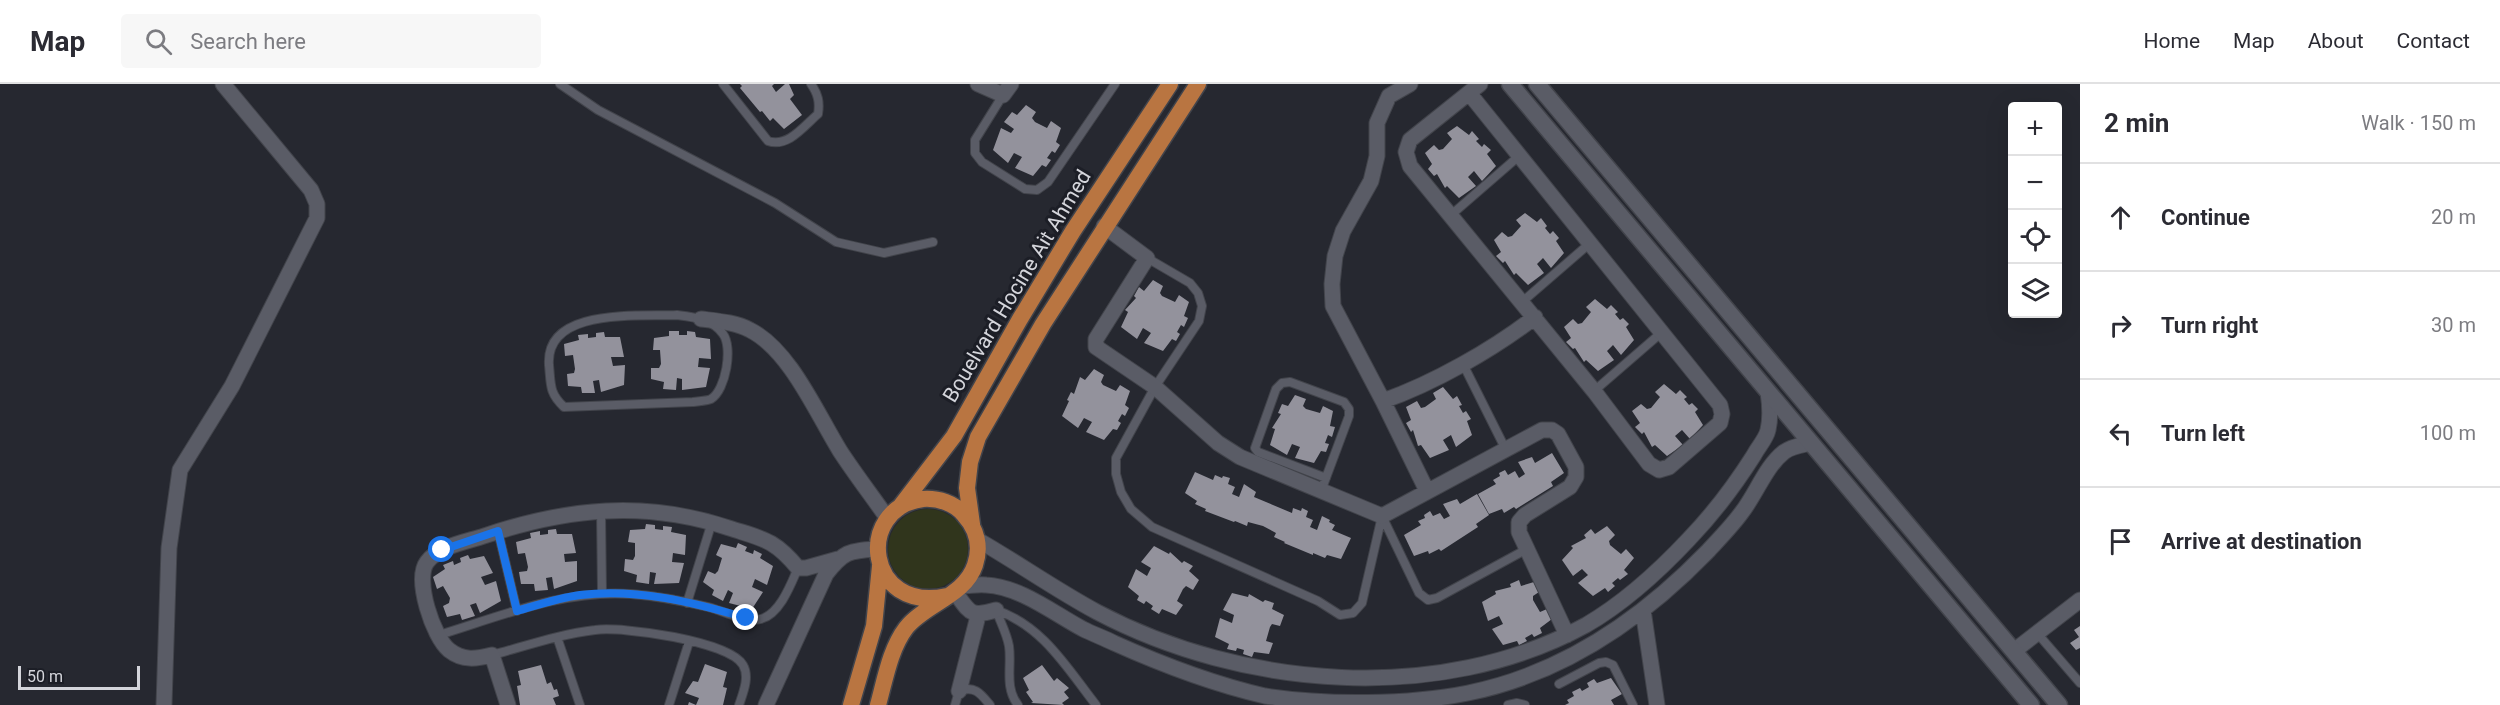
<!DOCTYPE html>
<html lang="en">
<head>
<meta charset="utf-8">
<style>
	body { margin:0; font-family:Roboto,sans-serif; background:#f7f7f7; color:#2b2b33 }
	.controls { position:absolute; right:18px; top:18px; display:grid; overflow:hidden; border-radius:6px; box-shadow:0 6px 24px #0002 }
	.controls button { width:54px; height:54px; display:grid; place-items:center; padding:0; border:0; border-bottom:2px solid #e1e1e2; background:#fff; color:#2b2b33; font:30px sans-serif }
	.scale { position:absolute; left:18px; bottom:15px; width:122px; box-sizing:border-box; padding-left:6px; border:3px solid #d4d5db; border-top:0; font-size:16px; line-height:21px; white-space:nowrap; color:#d4d5db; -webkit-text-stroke:4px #1c1e26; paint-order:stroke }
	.stop { position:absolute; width:18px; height:18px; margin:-14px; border:4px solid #1a73e8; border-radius:50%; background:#fff }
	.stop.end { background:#1a73e8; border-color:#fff; box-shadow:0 2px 6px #0008 }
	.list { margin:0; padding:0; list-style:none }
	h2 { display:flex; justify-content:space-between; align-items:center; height:78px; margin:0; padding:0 24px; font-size:26px }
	h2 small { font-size:20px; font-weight:400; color:#7c7c81 }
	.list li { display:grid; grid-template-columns:39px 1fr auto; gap:18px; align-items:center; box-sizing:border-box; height:108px; padding:0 24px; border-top:2px solid #e1e1e2 }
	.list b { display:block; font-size:22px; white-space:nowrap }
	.list em { font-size:20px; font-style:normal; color:#7c7c81 }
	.icon { flex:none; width:33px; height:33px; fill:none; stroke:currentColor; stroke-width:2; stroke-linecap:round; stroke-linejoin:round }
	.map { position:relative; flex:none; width:2080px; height:621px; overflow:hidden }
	header { display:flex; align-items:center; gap:36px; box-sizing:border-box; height:84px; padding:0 30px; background:#fff; border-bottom:2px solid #e1e1e2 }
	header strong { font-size:28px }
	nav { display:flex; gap:33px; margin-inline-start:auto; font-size:21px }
	.search { width:420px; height:54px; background:#f7f7f7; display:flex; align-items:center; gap:15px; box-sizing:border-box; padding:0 21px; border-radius:6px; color:#7c7c81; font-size:22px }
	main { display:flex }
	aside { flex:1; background:#fff }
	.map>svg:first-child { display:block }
	.green { fill:#30351c }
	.building { fill:#93929c }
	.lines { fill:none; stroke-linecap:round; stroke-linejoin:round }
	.service-casing { stroke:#42444b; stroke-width:10 }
	.minor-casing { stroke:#42444b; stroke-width:17 }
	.tertiary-casing { stroke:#42444b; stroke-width:19 }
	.primary-casing { stroke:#42444b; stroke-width:19 }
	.service { stroke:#5a5c66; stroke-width:8 }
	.minor { stroke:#5a5c66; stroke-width:15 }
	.tertiary { stroke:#5a5c66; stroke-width:16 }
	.primary { stroke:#b97541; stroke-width:16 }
	.route { stroke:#1a73e8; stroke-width:8 }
	.labels { text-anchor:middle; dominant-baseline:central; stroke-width:6; stroke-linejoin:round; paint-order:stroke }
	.street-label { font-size:21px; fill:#d4d5db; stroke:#1c1e26 }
</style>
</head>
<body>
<header>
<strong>Map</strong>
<div class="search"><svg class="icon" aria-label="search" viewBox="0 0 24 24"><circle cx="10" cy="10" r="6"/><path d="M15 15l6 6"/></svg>Search here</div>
<nav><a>Home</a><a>Map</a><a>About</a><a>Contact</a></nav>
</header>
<main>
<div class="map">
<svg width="2080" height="621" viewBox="0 0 2080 621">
	<rect width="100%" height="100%" fill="#262830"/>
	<path class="green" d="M888 465a40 40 0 1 1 80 0a40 40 0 1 1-80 0Z"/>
	<path class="building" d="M740 0H774L772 2 776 8 785 0H789L794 11 790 15 802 31 784 45 773 34 770 37 762 27 760 28 740 4 742 2Z
		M1026 21 1036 28 1032 34 1035 38 1047 44 1051 37 1061 44 1056 58 1060 61 1055 69 1052 67 1047 74 1051 76 1046 83 1042 81 1033 92 1015 84 1022 73 1014 69 1008 79 993 66 1001 44 1011 49 1014 45 1004 38 1012 28 1017 31Z
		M1457 42 1469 51 1472 47 1479 55 1476 57 1482 63 1484 60 1491 66 1487 70 1496 82 1482 97 1474 87 1468 93 1476 102 1459 114 1447 102 1445 104 1437 90 1434 92 1428 85 1432 80 1425 69 1434 61 1439 66 1443 65 1452 55 1447 49Z
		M1525 129 1537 138 1541 134 1547 142 1545 144 1550 150 1553 147 1559 154 1556 157 1564 169 1551 184 1543 174 1537 180 1544 189 1528 201 1516 189 1514 191 1505 177 1503 179 1496 172 1501 168 1494 156 1502 148 1508 153 1512 152 1521 142 1516 136Z
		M1153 196 1163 202 1160 209 1162 212 1175 218 1179 211 1189 218 1184 232 1188 234 1184 243 1181 241 1177 248 1180 250 1176 257 1172 255 1163 267 1144 259 1151 249 1143 244 1137 255 1121 243 1128 228 1125 226 1136 214 1134 212 1139 203 1144 207Z
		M1595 215 1607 225 1611 221 1618 228 1615 230 1620 236 1623 234 1629 240 1626 243 1634 256 1621 271 1613 261 1607 267 1614 276 1598 287 1586 276 1584 278 1575 264 1573 265 1566 258 1571 254 1564 243 1573 235 1578 240 1582 239 1591 228 1586 223Z
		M669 247H679V251H687V247L695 248 696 253 710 255 711 275 699 274 698 283 710 284 706 303 682 306V295L677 294 676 306 663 305 664 298 651 295V284H659L661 280 660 266H653L654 254 669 252Z
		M604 248 605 253H620L624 273H611L613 282 625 281 624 301 601 308 599 296 593 297 595 309H582L581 303 568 302 567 290 574 289 575 285 573 271 565 272 564 260 579 256 578 251 588 250V254L596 253V249Z
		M1094 285 1104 291 1101 298 1103 301 1116 307 1120 301 1130 307 1125 321 1129 324 1125 332 1122 330 1118 337 1121 339 1117 346 1113 345 1104 356 1086 348 1092 338 1084 334 1078 344 1062 332 1069 317 1067 316 1071 308 1074 310 1080 293 1085 296Z
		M1664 300 1676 310 1680 306 1687 313 1684 315 1689 321 1692 319 1698 325 1695 328 1703 341 1690 355 1682 346 1675 352 1683 361 1667 372 1655 361 1652 363 1644 348 1642 350 1635 343 1640 339 1632 327 1641 320 1647 325 1651 324 1660 313 1655 308Z
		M1443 303 1453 315 1457 312 1462 321 1459 322 1463 329 1466 327 1471 335 1467 337 1472 351 1456 363 1451 351 1443 356 1449 366 1430 374 1421 361 1418 362 1413 346 1411 348 1406 339 1411 336 1406 323 1417 317 1421 324 1425 323 1436 315 1433 309Z
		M1295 311 1306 315 1303 322 1306 325 1320 329 1323 322 1333 327 1330 342 1335 343 1332 353 1328 351 1325 359 1329 360 1326 368 1321 367 1314 379 1295 374 1300 363 1292 360 1287 371 1270 361 1275 345 1272 344 1281 330 1278 329 1282 320 1288 322Z
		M1552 369 1564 389 1551 398 1553 402 1516 425 1514 423 1504 429 1502 425 1489 430 1478 410 1496 400 1493 396 1500 392 1499 389 1505 386 1508 391 1515 387 1519 394 1525 390 1518 378 1532 373 1535 379Z
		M1195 388 1213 396 1215 391 1222 394 1223 392 1230 394 1228 400 1235 403 1232 410 1239 413 1244 400 1256 408 1254 413 1292 429 1293 424 1301 427 1302 424 1308 427 1306 433 1313 436 1310 443 1317 446 1322 432 1330 436 1329 438 1335 441 1332 446 1351 454 1341 475 1327 471 1325 474 1313 469V471L1284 459 1285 458 1274 453 1276 449 1263 442 1248 438 1247 442 1235 437 1234 438 1205 427 1206 425 1195 420 1197 417 1185 409Z
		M1477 410 1489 431 1476 440 1478 443 1441 467 1439 465 1429 470 1428 467 1414 472 1404 451 1421 441 1418 437 1425 434 1424 431 1430 427 1433 432 1440 429 1444 435 1450 432 1443 420 1457 415 1460 420Z
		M646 440 655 441V445L663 446V442L672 443 671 448 686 451 685 471 673 469 672 478 684 479 679 499 654 500 656 489 650 488 649 500 636 498 637 491 624 487 625 475 633 476 635 472V459L628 458 630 446 645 445Z
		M1607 442 1615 451 1609 457 1610 461 1621 470 1626 465 1634 474 1624 486 1628 490 1620 496 1618 494 1612 499 1615 502 1608 508 1605 504 1593 512 1578 499 1588 491 1582 485 1573 492 1562 476 1573 464 1571 462 1586 454 1584 451 1591 445 1595 450Z
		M556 445 557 450H572L576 469 564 470 565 478 577 477V497L554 505 552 493 546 494 548 506 535 507 534 500H521L519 488 527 487 528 483 525 469 518 470 516 458 531 454 530 449 540 447V451L548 450V446Z
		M738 459 747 463 745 467 753 470 754 466 762 470 760 474 773 482 767 501 755 495 752 503 763 508 752 525 729 519 733 509 728 506 723 517 712 511 714 506 703 498 708 487 715 490 718 487 722 474 716 471 721 460 736 464Z
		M1154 462 1169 470 1170 468 1182 479 1184 477 1193 482 1189 487 1199 496 1193 506 1186 502 1183 505 1177 517 1183 521 1176 531 1162 525 1159 530 1151 525 1153 522 1146 517 1144 520 1137 516 1139 512 1128 503 1136 485 1147 492 1151 484 1141 478Z
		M468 471 470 475 484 472 493 489 481 493 485 501 496 497 501 517 480 529 476 519 470 521 475 532 462 536 460 530 447 533 443 522 449 519 450 514 443 502 437 505 433 493 445 485 443 481 453 477 454 481 461 478 460 474Z
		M1519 496 1521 502 1534 498 1539 508 1533 512V516L1540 528 1547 525 1552 535 1540 544 1542 549 1534 553 1532 550 1525 554 1527 557 1519 561 1517 557 1503 561 1492 545 1503 540 1499 532 1488 537 1482 518 1496 510 1495 507 1511 503 1510 500Z
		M1232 509 1248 513 1249 510 1263 518 1265 516 1274 519 1272 525 1284 531 1280 542 1272 540 1270 543 1266 557 1273 559 1269 570 1254 568 1252 573 1243 570 1244 566 1237 564 1236 567 1227 565 1229 560 1215 553 1220 534 1232 539 1234 531 1223 526Z
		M2080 542V564L2076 566 2070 559 2079 553 2074 546Z
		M705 580 727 588 723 603 727 604 723 621H688L689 618 696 621 699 614 685 609 693 597 698 598Z
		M541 581 547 600 551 598 554 606 557 605 559 612 553 614 556 621H520L517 602 521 601 518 587Z
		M1042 581 1054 597 1057 594 1069 604 1064 608 1069 614 1062 619 1064 621 1031 619 1033 618 1026 608 1029 606 1023 594Z
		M1611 594 1622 610 1611 616 1614 621H1565L1569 619 1567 616 1574 612 1572 608 1580 604 1582 607 1589 603 1587 599 1594 595 1597 599Z"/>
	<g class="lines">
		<defs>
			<path id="service" d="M560 0 598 26 775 119 836 158 884 169 933 158
				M723 0 768 57C788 64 804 42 818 30 820 18 818 10 811 0
				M1003 11 975 56V69L982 78 1025 105 1037 106 1048 98 1115 0
				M1451 131 1519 72
				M1147 174 1190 199 1198 209 1202 222 1199 237 1155 303 1116 374V390L1121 408 1131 425 1152 443 1318 517 1340 531 1353 529 1362 519 1382 432
				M1522 218 1589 160
				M677 231C693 233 713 235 723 250 733 263 726 306 711 315 707 317 698 317 693 318L564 323C549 309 551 301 549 281 545 223 639 233 677 231Z
				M1463 280 1506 366
				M1594 307 1661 249
				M1321 407 1349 332V325L1344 318 1290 298 1282 299 1276 305 1255 364 1258 368 1326 394
				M601 427 602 510
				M1382 432 1419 509 1428 516 1437 514 1527 465
				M498 447 517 527
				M687 519 712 438
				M996 526C1043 542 1067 584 1096 621
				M996 526C1000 537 1007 550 1009 562 1012 582 1004 603 1018 621
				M2037 549 2080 599
				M439 551C501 532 565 505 631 510 657 512 683 517 708 523 724 527 745 539 761 535 780 530 791 500 798 484
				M557 553 580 621
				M492 571C526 562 560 550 595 546 622 542 729 557 743 581 750 593 743 609 739 621
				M1559 600 1599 579 1606 578 1613 581 1633 621
				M669 621 689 558
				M955 621 959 607C975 601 981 610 990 621
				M1508 621 1517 619 1525 621"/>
			<path id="minor" d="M978 0 1003 11 1011 0
				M1469 9 1720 321 1722 330 1720 339 1669 383 1659 386 1649 380 1594 307 1410 82 1406 68 1410 56 1480 0
				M1104 142 1147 174 1096 255V263L1155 303 1218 359 1240 373 1382 432 1542 346H1552L1558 350 1576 383V393L1570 403 1525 431 1519 438V448L1567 551
				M701 235C717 237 735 238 750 246 790 266 817 330 840 367 855 390 872 412 888 435
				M1383 317 1333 222 1332 200 1335 172 1343 147 1371 97 1377 72V39L1389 12 1410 0
				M1427 407 1383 317C1434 299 1492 266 1535 233
				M978 456C1018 479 1056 506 1097 528 1243 605 1440 621 1586 541 1624 519 1659 487 1689 455 1714 429 1735 401 1754 371 1758 363 1766 355 1768 346 1771 333 1770 321 1768 308
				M962 502C970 502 978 500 986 501 1021 503 1053 529 1083 545 1093 550 1104 554 1114 559 1163 581 1213 600 1265 612 1324 621 1409 621 1468 609 1562 590 1641 536 1707 468 1719 455 1732 442 1742 428 1756 410 1766 382 1784 368 1792 362 1802 361 1811 359
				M954 507C970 528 969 534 996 526
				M1643 526 1657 621
				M2014 567 2080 516
				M959 607 978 532
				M164 621 169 464 180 386 232 302 317 134V120L311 106 223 0
				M508 621 492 571C476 575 463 577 449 566 433 553 414 495 427 478 439 462 466 458 484 452 567 424 645 416 729 444 763 455 774 455 798 484H806L838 475
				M766 621 826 490C844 467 849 467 877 465"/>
			<path id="tertiary" d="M1510 0 2031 621
				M1537 0 2059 621"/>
			<path id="primary" d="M899 424 954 352 1020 235 1073 147 1170 0
				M972 440 967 404 970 378 978 353 1043 240 1198 0
				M851 621 874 542 880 482
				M878 621C885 596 890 565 906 544 925 520 965 512 975 481 981 463 977 445 964 431 955 419 938 414 923 415 854 424 866 530 947 512"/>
		</defs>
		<use href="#service" class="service-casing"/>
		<use href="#minor" class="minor-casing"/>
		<use href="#tertiary" class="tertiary-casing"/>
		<use href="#primary" class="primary-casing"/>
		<use href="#service" class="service"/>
		<use href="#minor" class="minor"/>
		<use href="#tertiary" class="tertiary"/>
		<use href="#primary" class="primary"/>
	</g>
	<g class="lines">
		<path class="route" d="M442 466 498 447 517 527C538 521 558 514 580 511 636 504 693 518 746 534"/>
	</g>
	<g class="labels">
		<g class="street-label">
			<text transform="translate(1017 202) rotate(-59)">Bouelvard Hocine Ait Ahmed</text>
		</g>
	</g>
</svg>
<div class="controls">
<button>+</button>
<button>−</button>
<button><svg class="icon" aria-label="locate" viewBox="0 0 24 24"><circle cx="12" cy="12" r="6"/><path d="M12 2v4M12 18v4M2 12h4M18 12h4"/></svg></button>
<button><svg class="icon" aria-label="layers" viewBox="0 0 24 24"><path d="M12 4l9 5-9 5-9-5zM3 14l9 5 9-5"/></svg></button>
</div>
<div class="scale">50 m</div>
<div class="stop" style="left:442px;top:466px"></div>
<div class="stop end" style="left:746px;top:534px"></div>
</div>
<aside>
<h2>2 min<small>Walk · 150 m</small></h2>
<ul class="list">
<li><svg class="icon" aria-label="ahead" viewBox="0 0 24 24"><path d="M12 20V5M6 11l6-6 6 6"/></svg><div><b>Continue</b></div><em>20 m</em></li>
<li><svg class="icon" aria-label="right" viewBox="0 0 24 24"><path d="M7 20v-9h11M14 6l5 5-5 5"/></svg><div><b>Turn right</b></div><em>30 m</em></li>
<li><svg class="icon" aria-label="left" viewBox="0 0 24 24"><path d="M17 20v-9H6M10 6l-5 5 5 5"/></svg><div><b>Turn left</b></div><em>100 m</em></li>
<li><svg class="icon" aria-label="arrive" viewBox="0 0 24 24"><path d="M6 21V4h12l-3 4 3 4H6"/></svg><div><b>Arrive at destination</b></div></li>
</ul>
</aside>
</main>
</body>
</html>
